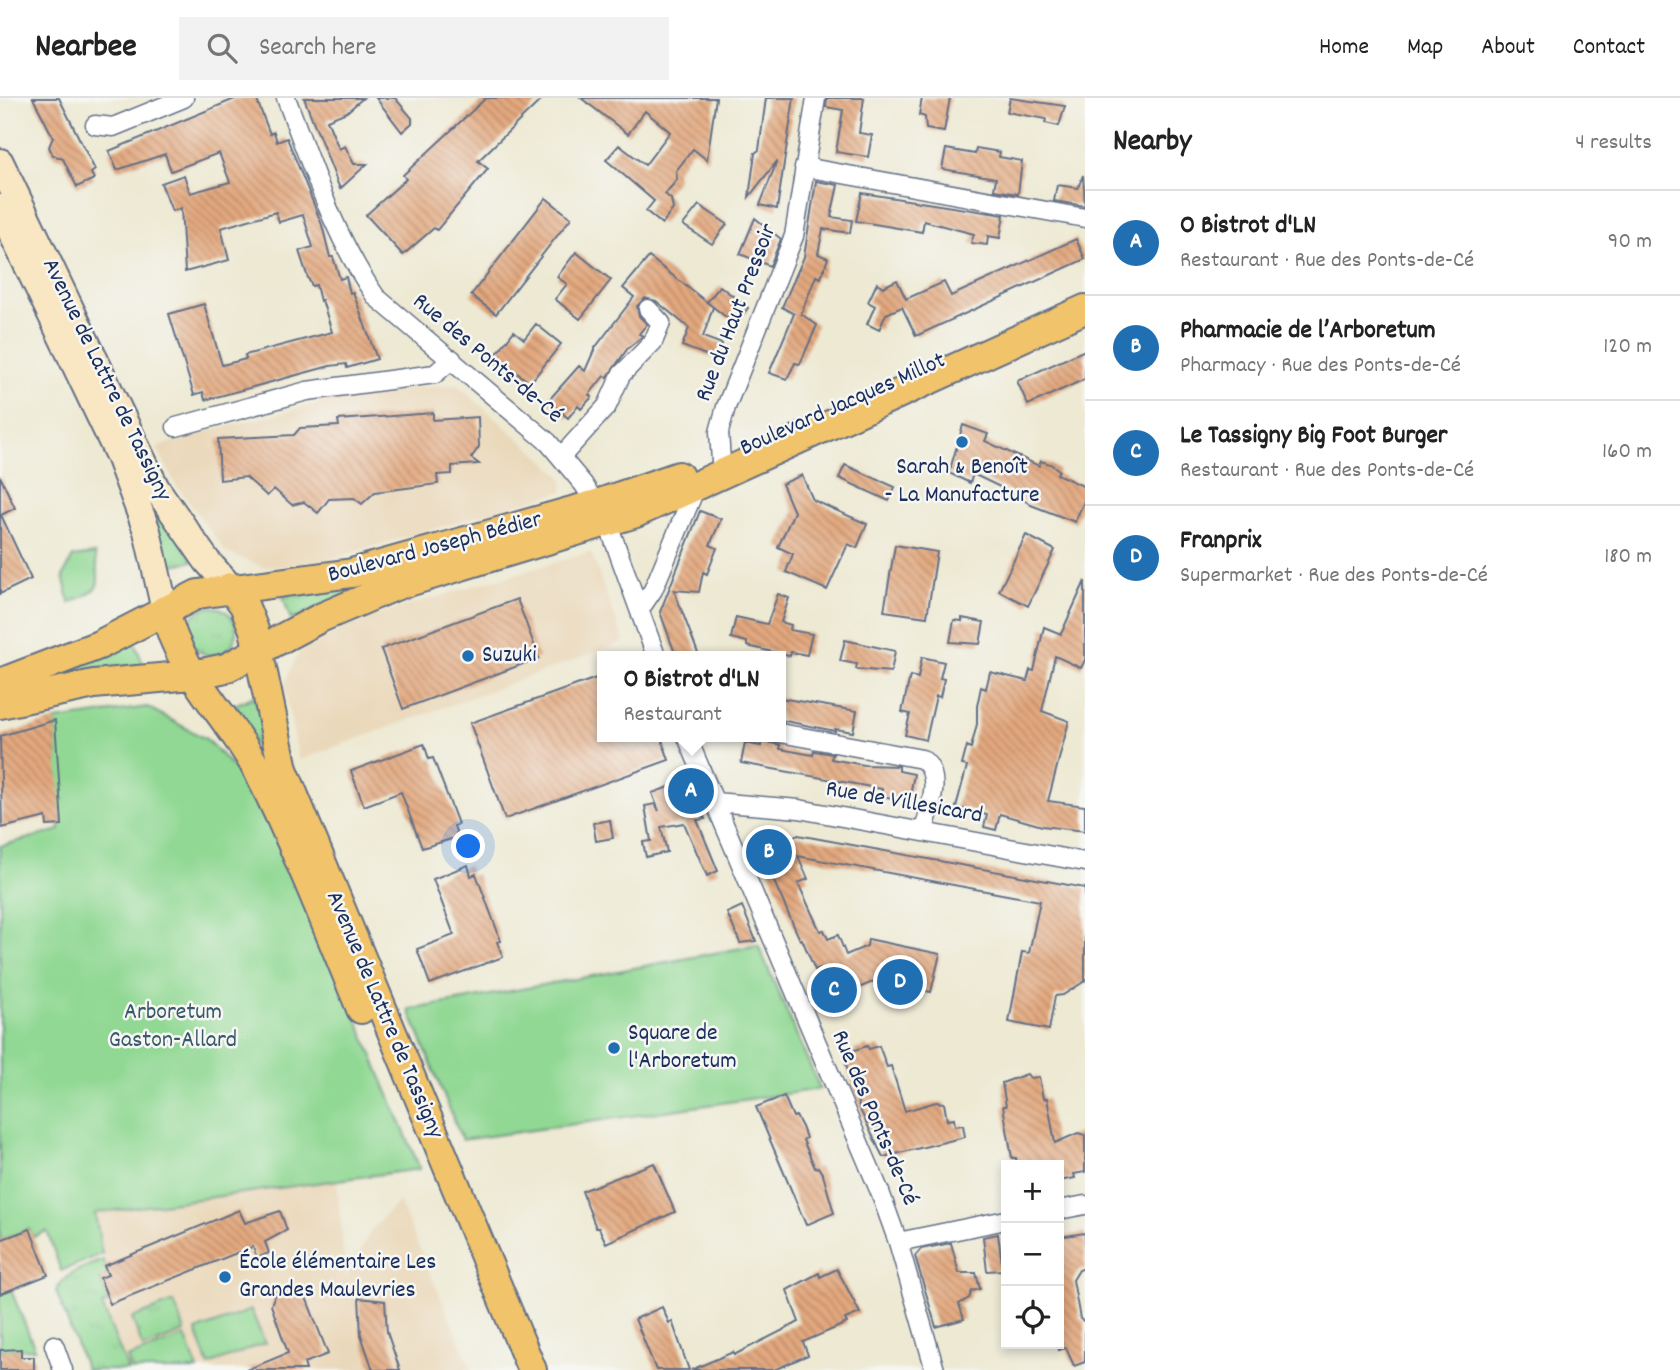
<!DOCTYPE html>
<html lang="en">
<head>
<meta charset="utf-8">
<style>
	body { margin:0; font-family:Dekko,sans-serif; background:#f2f2f2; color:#222 }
	.controls { position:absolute; right:21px; bottom:21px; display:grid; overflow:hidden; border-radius:0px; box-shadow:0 4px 10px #0003 }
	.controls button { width:63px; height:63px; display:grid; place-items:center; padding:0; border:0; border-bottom:2px solid #e0e0e0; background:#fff; color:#222; font:35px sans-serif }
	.you { position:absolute; left:469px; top:749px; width:24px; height:24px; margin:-18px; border:5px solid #fff; border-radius:50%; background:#1a73e8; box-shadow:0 0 0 10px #1a73e833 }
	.badge { display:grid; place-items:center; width:46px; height:46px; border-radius:50%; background:#1f6fb2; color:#fff; font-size:23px; font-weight:700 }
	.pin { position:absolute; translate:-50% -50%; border:4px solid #fff; box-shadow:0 2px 7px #0006 }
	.popup { position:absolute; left:597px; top:553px; width:189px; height:91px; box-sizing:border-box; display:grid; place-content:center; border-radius:0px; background:#fff; filter:drop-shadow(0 2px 5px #0005); font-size:23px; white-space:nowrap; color:#767676 }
	.popup b { font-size:26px; color:#222 }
	.popup::after { content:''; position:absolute; left:50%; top:100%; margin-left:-14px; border:14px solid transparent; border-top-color:#fff }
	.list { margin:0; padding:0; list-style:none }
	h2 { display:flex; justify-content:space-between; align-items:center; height:91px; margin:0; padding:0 28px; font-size:30px }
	h2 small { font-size:23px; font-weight:400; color:#767676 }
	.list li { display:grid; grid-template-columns:46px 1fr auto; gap:21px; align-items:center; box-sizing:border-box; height:105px; padding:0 28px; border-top:2px solid #e0e0e0 }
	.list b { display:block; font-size:26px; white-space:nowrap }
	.list p { margin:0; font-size:23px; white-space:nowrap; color:#767676 }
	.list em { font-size:23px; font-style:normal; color:#767676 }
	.icon { flex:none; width:38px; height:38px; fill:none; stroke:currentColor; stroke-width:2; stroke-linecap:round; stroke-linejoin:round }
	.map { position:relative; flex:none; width:1085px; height:1272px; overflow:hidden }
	header { display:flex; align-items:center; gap:42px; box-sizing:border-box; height:98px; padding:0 35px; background:#fff; border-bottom:2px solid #e0e0e0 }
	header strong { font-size:33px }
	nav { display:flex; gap:38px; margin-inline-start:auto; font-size:24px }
	.search { width:490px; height:63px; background:#f2f2f2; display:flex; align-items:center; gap:18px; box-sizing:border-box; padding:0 24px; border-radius:0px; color:#767676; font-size:26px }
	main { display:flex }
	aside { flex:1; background:#fff }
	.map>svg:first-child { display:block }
	.built { fill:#ead8ba }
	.grass { fill:url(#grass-tufts); stroke:#568478; stroke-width:2 }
	.green { fill:#90d893; stroke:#568478; stroke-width:2 }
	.building { fill:url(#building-back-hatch) }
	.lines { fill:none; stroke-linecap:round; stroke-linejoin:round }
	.street-casing { stroke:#647087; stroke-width:21 }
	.secondary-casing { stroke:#647087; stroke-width:30 }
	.primary-casing { stroke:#647087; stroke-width:32 }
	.street { stroke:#fff; stroke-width:18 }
	.secondary { stroke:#f9e7c3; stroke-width:26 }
	.primary { stroke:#f1c36a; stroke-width:28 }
	.poi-dot { fill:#1f6fb2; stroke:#f6f6f2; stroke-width:2.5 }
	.labels { text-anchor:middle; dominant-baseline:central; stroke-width:5; stroke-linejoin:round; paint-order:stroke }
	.street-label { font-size:24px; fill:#1b2f5e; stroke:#f6f6f2 }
	.poi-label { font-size:24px; fill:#1b2f5e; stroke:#f6f6f2; text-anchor:start }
	.park-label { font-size:24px; fill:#38596b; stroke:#f6f6f2 }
</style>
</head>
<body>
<header>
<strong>Nearbee</strong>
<div class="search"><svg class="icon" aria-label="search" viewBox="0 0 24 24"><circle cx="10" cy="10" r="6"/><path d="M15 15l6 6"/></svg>Search here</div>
<nav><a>Home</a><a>Map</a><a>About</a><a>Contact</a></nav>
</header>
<main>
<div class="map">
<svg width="1085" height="1272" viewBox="0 0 1085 1272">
	<defs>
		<pattern id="grass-tufts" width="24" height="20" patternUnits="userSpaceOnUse" patternTransform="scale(1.75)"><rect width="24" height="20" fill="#90d893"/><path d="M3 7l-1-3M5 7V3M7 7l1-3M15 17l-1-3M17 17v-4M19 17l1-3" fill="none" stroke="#7cba81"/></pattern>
		<pattern id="building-back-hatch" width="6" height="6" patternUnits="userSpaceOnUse" patternTransform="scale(1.75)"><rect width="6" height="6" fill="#e3a87e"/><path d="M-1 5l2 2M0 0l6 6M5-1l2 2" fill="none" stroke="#b7896a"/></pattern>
	</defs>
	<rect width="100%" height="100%" fill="#f6f6f2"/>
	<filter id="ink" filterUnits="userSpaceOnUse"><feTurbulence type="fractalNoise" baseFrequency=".0143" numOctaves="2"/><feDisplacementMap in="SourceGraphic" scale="14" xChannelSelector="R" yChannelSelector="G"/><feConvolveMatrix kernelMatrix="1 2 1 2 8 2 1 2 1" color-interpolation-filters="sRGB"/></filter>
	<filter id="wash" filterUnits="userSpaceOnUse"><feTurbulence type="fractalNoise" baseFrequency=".00686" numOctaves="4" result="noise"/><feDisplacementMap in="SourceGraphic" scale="28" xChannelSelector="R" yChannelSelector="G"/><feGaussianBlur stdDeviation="1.57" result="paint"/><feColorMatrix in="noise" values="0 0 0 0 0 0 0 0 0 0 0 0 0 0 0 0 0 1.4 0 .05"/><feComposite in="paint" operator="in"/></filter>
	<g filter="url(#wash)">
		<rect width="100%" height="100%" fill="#ede9d3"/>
		<path class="built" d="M456 286 546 364 562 379 564 393 310 467 263 469 226 454 176 387 157 349 208 333 317 306 319 299Z
			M591 454 624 544 299 662 284 586 299 554 358 522Z
			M337 1083 346 1180 371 1132 399 1103 472 1272H128L102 1207 109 1204 100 1180 108 1177 95 1116Z"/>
		<path class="grass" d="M122 344 193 463 168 468Z
			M364 487 291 522 283 499Z
			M188 533a24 24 0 1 1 48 0a24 24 0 1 1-48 0Z
			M134 543 143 566 64 575Z
			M255 598 275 676 230 609Z
			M103 1162 108 1177 100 1181 109 1204 102 1207 128 1272H86L56 1193C65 1174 85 1169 103 1162Z
			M174 1204 185 1234 143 1250 132 1220Z"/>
		<path class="green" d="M95 456C100 493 103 488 70 505L63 478 73 459Z
			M147 609 206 641 265 702 420 1071 95 1115 102 1156 61 1173 47 1133 33 1139 29 1131 0 1142V748L60 732 55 622Z
			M758 847 820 991 462 1042 409 912Z
			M11 1192 35 1251 0 1252V1194Z
			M251 1212 265 1245 209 1267 196 1233Z
			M185 1238 198 1272H132L127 1260Z"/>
		<g id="blocks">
			<path class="building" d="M33 0H59L95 72 91 75 94 81 77 89 63 61 53 57 49 49 53 39Z
				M237 0H256L270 36 274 34 277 44 287 40 322 127 330 159H333L340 181 346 179 350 195 353 194 377 261 347 270 346 266 330 268 205 302 203 294 194 297 169 216 204 206 222 267 246 261 245 257 332 234 322 202 320 203 316 187 312 188 308 180 299 153 313 149 303 117 279 124 276 114 221 130 229 162 185 174 181 110 172 113 161 85 184 77 190 95 230 84 219 55 171 73 165 56 117 72 109 53Z
				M304 0H363L347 14 327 22 339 51 345 48 354 66H367L340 91Z
				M376 0H395L412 20V25L402 34Z
				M486 0H543L478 63 488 71 437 132 434 130 403 157 366 117 406 81 403 77Z
				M581 0H716L707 62 693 51 676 73 677 82 665 96 671 101 673 111 662 126 646 113 654 103 606 62 619 47 645 67 670 34 645 13 628 36Z
				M766 0H794L777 111 760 107 777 63 749 99 755 55 759 52Z
				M827 0H864L859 35 872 37 868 59 836 54 843 12 826 9Z
				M922 0H950L944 34 926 31 925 19 919 17Z
				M1010 0 1065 8 1059 28 1045 25 1046 21 1007 14Z
				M976 50 1000 54 999 59 1022 63 1018 96 994 92 996 80 942 71 946 51 975 56Z
				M1083 77 1085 108 1054 103 1057 87 1078 90Z
				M816 83 838 87 831 119 852 122 850 135 823 131 818 156 828 160 821 180 816 178 801 216 817 227 800 266 795 265 787 281 769 275 794 216 782 209 804 159Z
				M862 95 1004 117 1000 140 988 138 987 147 971 145 974 136 924 123 922 134 856 123Z
				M546 100 571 120 496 216 471 197Z
				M699 107 727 126 712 146 683 127Z
				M755 120 781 141 770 168 740 156Z
				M1076 141 1085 161 916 238 902 209 886 216 879 232 867 226 875 208 868 204 877 185 883 189 897 182 906 201 944 184 951 198Z
				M576 154 611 182 580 221 555 201 567 186 557 179Z
				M649 159 713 209 703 239 722 246 716 261 682 248 689 230 656 203 645 200 637 208 639 218 647 226 639 236 643 238 628 250 607 280 604 278 589 297 592 299 581 311 578 308 568 320 548 303 579 268 585 273 595 250 634 199 623 190Z
				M720 188 748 210 738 223 726 219 707 204Z
				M536 226 561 246 530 285 495 258 514 233 524 241Z
				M1085 252V281L1028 307 1017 283Z
				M433 315V322L478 319 479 349 471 360 479 366 452 368V376L437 377 438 386 375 394 362 406 354 400 329 401 318 415 304 404 292 407 274 391 267 398 246 379 220 382 218 341 294 337 300 330 339 328 338 322Z
				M963 327 988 336 985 343 1039 368 1041 363 1050 366 1059 372 1057 376 1085 389V401L1075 424 1031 407 1019 398 973 376 970 385 949 375Z
				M845 367 895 389 889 403 839 380Z
				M802 377 813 402 867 426 857 450 848 446 827 492 786 474 793 456 778 449 794 414 782 386Z
				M0 378 15 410 1 417 31 481 0 496Z
				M700 413 721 421 710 447 717 450 707 476 703 474 699 494 674 492 699 558H676L660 514Z
				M1026 437 1055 452 1028 508 999 493Z
				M895 447 937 454 927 519 884 513Z
				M1085 483V562L1081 570 1055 558 1042 613 1069 623 1048 703 1085 708V733L1042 728 1000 716 996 732 984 729 987 717 956 709 967 668 962 667 967 648 971 650 977 626V608L981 589 986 591 990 574 1027 583 1030 572 1034 573 1044 529 1061 536Z
				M778 496 789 500 781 524 791 527 790 532 812 536 807 557 791 554 790 558 747 548V544L731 540 736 519 767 526Z
				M517 501 539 560 403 611 381 551Z
				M962 520 984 524 980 546 950 544 954 522 962 523Z
				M845 542 895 553 891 574 856 571 857 566 840 563Z
				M922 559 944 564 940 580 944 581 940 599 936 598 926 642 905 637 910 616 902 614 910 578 918 580Z
				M602 578V639H661L669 662 505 721 470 625Z
				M780 600 857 613 853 634 835 631V633L780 622Z
				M55 622 62 727 47 728 46 719 2 730 0 638Z
				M762 643 780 647V651L813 657 814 653 833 656 831 661 864 667 899 668V673L914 676 909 703 881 698 882 691 741 665 745 645 761 648Z
				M424 646 429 661 433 660 458 726 454 728 458 739 422 750 401 694 364 708 351 673Z
				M689 682 705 721 697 722 718 773 707 778 684 725 661 729 667 754 646 759 643 744 651 743 645 708 655 706 659 713 652 695Z
				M610 722 613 740 596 743 593 725Z
				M798 737 1085 790V883L1063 897 1055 898 1049 932 1009 924 1022 854 1029 855 1040 803 798 758 808 781 798 785 820 833 824 832 828 841 838 837 846 857 867 848 868 841 940 856 931 894 875 883 833 901 820 870 815 872 802 841 800 842 760 752Z
				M468 767 471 778 476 776 501 843 497 844 503 859 430 886 417 851 454 837 433 781Z
				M742 808 756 843 740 845 727 815Z
				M867 948 869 951 879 948 887 969 891 968 905 1013 936 1004 944 1005 947 1022 954 1021 955 1028 963 1027 965 1039 883 1059 860 1012 845 963 855 952Z
				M1027 976 1030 980 1039 979 1043 1001 1047 1000 1055 1045 1078 1035 1085 1037V1074L1074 1076 1075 1080 1059 1083V1067H1017L1016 1060H1012L1003 1008H1006L1002 985Z
				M784 998 793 1019 796 1018 802 1029 806 1040 803 1042 815 1070 818 1069 823 1077 834 1115 806 1127 756 1009Z
				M654 1065 675 1114 606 1145 599 1130H596L582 1093Z
				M239 1112 245 1125 280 1113 287 1132 265 1144 269 1155 257 1160 253 1149 249 1150 110 1206 100 1180 108 1177 104 1168Z
				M30 1131 48 1177 0 1196V1142Z
				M1085 1135V1170L1079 1172 1073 1182 1080 1221 1085 1224V1264L1074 1268 1066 1250 1059 1252V1139Z
				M998 1136 1003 1172 987 1173 983 1139Z
				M951 1145 959 1175H976L980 1191 972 1193 969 1200 959 1206 964 1221 936 1229 915 1158 921 1151Z
				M837 1171 860 1215 845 1221 847 1225 803 1244 808 1257 774 1272H691L733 1254 734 1257 799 1224 787 1192 819 1175 820 1179Z
				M287 1189 304 1194 328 1256 304 1265 306 1272H246L288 1255 271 1207 276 1194Z
				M359 1200 385 1203 387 1234 400 1272H373L361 1237Z
				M662 1209 669 1225 672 1223 689 1272H656L635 1221Z
				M21 1251V1259H34V1272H0V1252Z"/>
		</g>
	</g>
	<g filter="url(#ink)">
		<use href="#blocks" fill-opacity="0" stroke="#647087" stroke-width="2"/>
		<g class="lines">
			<defs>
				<path id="street" d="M286 0C312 68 334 139 376 199L548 344 584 387 608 426 656 558
					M95 27 113 29 184 0
					M804 69 1085 120
					M176 329 307 293 435 276 452 261
					M561 359 607 308 621 277 653 244 661 225 648 211
					M721 363 719 334 726 309 794 138 816 0
					M640 511 653 492 696 389
					M780 635 922 661C943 677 930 709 924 732
					M687 639 880 1094 898 1144 935 1272
					M714 704 799 711 1085 764
					M1059 1112 1085 1107
					M898 1144 1006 1122
					M54 1247 63 1272"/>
				<path id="secondary" d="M0 64 156 390 207 463 230 489
					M0 110 119 358 147 433 165 512"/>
				<path id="primary" d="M230 489 244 507 254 532 283 671 532 1272
					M165 512C179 578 233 621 262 681 299 756 329 834 361 911
					M0 585 99 547 198 496 352 475 597 406 679 378
					M0 606 94 586 192 577 226 570 320 520 395 488 636 415 1085 211"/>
			</defs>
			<use href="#street" class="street-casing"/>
			<use href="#secondary" class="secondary-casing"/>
			<use href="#primary" class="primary-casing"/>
			<use href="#street" class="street"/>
			<use href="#secondary" class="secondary"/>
			<use href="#primary" class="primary"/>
		</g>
	</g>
	<g class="poi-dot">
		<circle cx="962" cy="344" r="7"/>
		<circle cx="468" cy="558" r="7"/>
		<circle cx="614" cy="950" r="7"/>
		<circle cx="225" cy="1179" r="7"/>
	</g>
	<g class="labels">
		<g class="street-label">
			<text transform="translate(737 215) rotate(-69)">Rue du Haut Pressoir</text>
			<text transform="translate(487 261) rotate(40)">Rue des Ponts-de-Cé</text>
			<text transform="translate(106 282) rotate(64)">Avenue de Lattre de Tassigny</text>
			<text transform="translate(843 307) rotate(-24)">Boulevard Jacques Millot</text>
			<text transform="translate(435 450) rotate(-15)">Boulevard Joseph Bédier</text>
			<text transform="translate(904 705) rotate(10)">Rue de Villesicard</text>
			<text transform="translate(384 917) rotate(67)">Avenue de Lattre de Tassigny</text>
			<text transform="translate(874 1020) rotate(67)">Rue des Ponts-de-Cé</text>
		</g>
		<g class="poi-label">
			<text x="962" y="370" text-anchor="middle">Sarah &amp; Benoît<tspan x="962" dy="28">- La Manufacture</tspan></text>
			<text x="482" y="558">Suzuki</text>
			<text x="628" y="936">Square de<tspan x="628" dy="28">l'Arboretum</tspan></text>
			<text x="239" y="1165">École élémentaire Les<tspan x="239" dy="28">Grandes Maulevries</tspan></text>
		</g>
		<g class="park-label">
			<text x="173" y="915">Arboretum<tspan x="173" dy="28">Gaston-Allard</tspan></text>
		</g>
	</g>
</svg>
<div class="controls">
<button>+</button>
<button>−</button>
<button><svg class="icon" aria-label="locate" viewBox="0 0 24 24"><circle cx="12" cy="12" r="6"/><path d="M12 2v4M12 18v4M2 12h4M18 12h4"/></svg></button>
</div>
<div class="you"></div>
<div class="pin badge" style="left:691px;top:693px">A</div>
<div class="popup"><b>O Bistrot d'LN</b>Restaurant</div>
<div class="pin badge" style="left:769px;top:754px">B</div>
<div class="pin badge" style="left:834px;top:892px">C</div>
<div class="pin badge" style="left:900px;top:884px">D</div>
</div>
<aside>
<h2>Nearby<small>4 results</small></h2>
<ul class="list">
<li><span class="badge">A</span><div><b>O Bistrot d'LN</b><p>Restaurant · Rue des Ponts-de-Cé</p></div><em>90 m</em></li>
<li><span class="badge">B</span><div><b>Pharmacie de l’Arboretum</b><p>Pharmacy · Rue des Ponts-de-Cé</p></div><em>120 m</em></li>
<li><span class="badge">C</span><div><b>Le Tassigny Big Foot Burger</b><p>Restaurant · Rue des Ponts-de-Cé</p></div><em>160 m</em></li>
<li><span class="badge">D</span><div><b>Franprix</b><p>Supermarket · Rue des Ponts-de-Cé</p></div><em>180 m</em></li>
</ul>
</aside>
</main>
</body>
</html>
